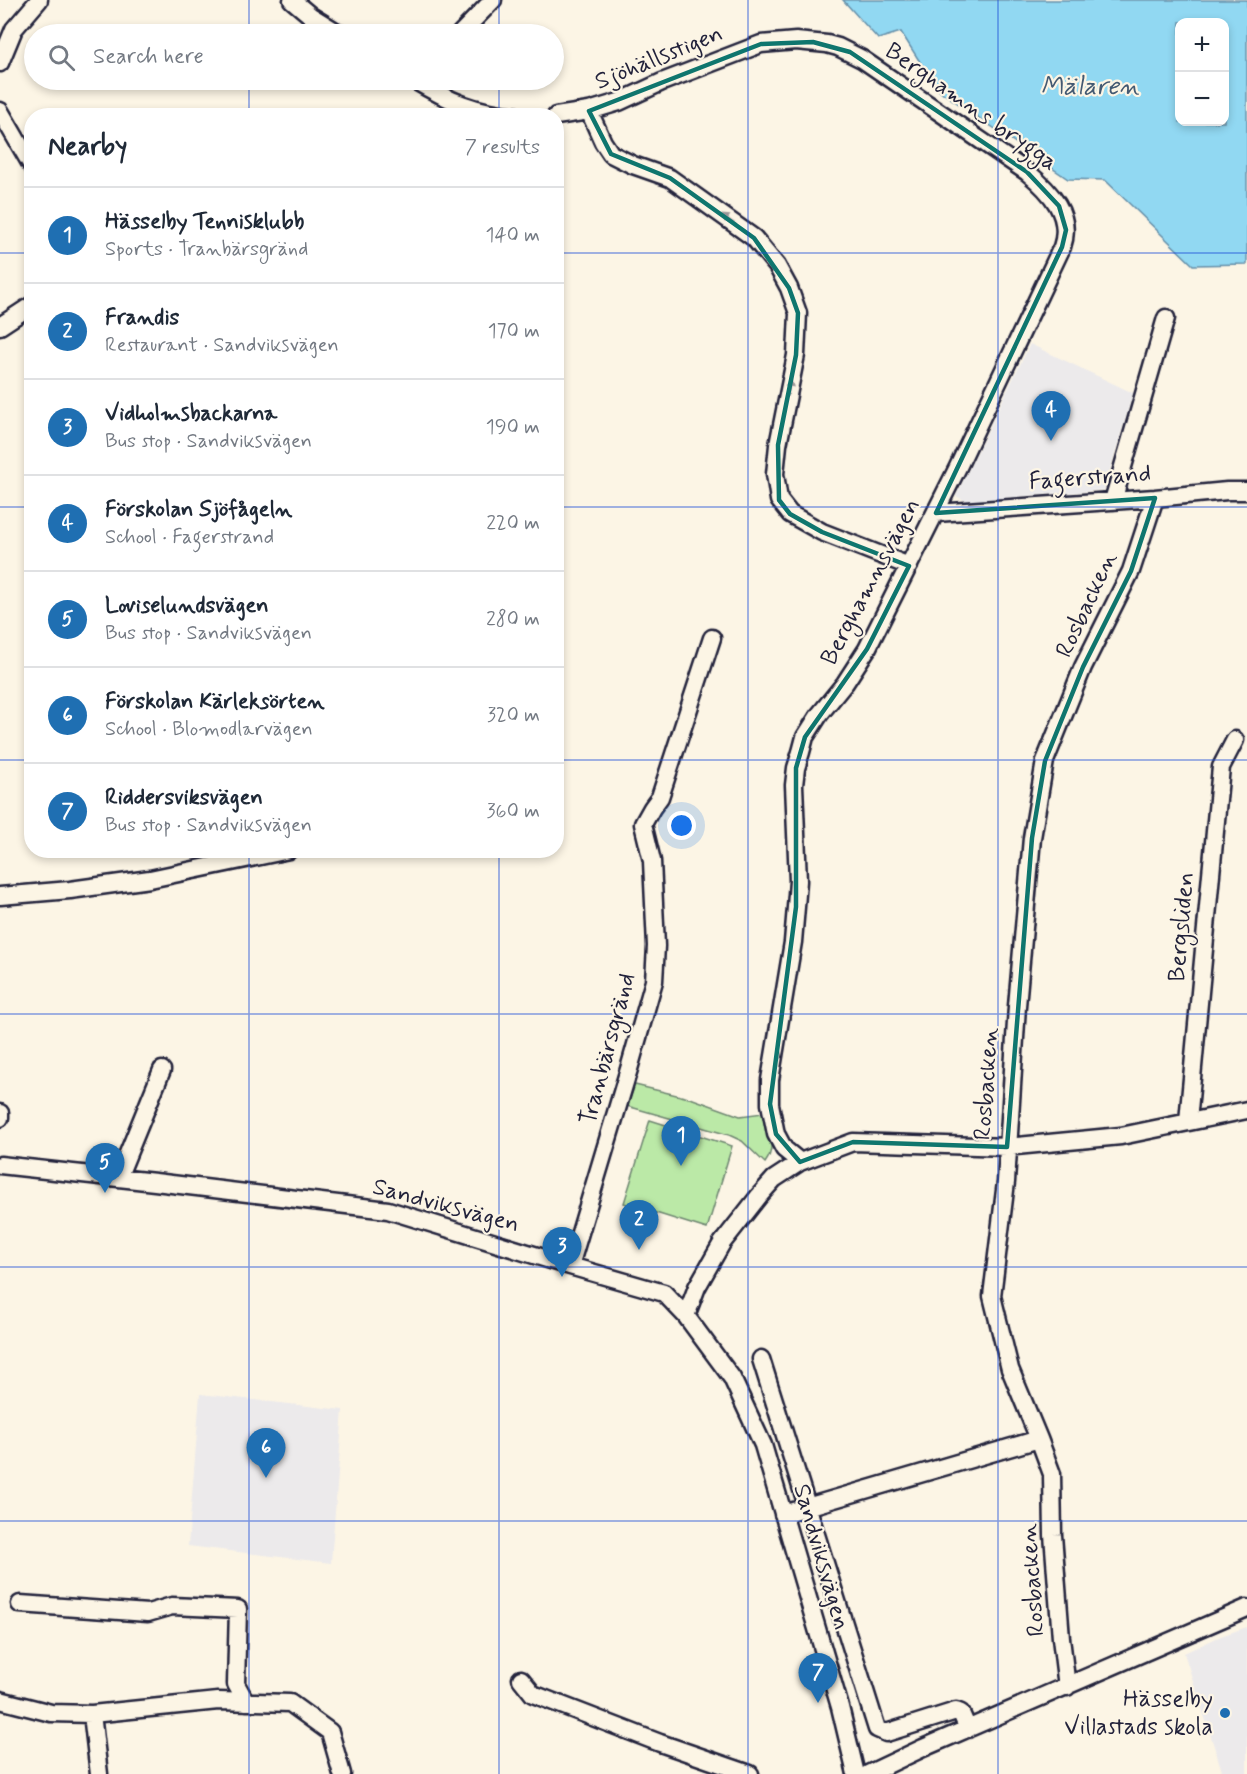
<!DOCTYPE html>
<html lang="en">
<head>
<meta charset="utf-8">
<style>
	body { margin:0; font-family:Mynerve,sans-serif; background:#f6f6f7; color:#1f2937 }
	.controls { position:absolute; right:18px; top:18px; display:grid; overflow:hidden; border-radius:12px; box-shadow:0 3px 9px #0003 }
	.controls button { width:54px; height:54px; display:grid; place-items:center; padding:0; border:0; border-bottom:2px solid #e0e1e3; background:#fff; color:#1f2937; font:30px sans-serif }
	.you { position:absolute; left:682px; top:826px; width:21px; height:21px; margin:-15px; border:4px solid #fff; border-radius:50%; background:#1a73e8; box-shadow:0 0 0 9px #1a73e833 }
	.badge { display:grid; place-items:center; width:39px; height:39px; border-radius:50%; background:#1f6fb2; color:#fff; font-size:20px; font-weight:700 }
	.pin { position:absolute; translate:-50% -50px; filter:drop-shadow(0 2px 3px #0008) }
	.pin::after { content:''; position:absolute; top:32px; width:21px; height:18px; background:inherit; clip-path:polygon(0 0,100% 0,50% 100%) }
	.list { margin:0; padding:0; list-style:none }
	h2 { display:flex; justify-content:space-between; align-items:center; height:78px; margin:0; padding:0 24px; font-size:26px }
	h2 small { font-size:20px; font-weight:400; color:#747a83 }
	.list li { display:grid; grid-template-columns:39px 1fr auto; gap:18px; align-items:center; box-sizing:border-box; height:96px; padding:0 24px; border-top:2px solid #e0e1e3 }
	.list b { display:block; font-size:22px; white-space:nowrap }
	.list p { margin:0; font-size:20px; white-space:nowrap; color:#747a83 }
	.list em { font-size:20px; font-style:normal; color:#747a83 }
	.icon { flex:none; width:33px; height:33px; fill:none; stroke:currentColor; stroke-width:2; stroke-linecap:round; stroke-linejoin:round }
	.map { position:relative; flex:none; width:1247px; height:1774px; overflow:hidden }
	.search { position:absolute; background:#fff; box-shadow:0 3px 9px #0003; left:24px; top:24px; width:540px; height:66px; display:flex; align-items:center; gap:15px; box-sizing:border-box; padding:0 21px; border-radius:33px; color:#747a83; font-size:22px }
	.panel { position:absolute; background:#fff; box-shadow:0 3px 9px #0003; left:24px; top:108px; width:540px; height:750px; border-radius:24px }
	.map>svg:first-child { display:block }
	.built { fill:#eceaeb }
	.green { fill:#bbe9a7; stroke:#6e8671; stroke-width:1.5 }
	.water { fill:#91d8f2; stroke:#658fa9; stroke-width:1.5; fill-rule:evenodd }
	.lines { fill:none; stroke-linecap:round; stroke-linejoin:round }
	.minor-casing { stroke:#22223b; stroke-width:21 }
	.minor { stroke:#fcf5e5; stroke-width:16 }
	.oneway { fill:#9a9698 }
	.marked { fill:none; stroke:#0f766e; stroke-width:4.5; stroke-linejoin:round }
	.grid { fill:none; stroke:#1d4ed8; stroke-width:1.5; stroke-opacity:0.55 }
	.poi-dot { fill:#1f6fb2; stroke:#fcf5e5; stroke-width:2 }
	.labels { text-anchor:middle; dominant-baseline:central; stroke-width:4.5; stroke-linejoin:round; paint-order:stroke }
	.street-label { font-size:24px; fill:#22223b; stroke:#fcf5e5 }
	.poi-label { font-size:24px; fill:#22223b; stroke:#fcf5e5; text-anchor:end }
	.water-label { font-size:26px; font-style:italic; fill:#435972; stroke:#fcf5e5 }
</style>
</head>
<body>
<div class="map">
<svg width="1247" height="1774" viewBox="0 0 1247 1774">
	<rect width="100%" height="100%" fill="#fcf5e5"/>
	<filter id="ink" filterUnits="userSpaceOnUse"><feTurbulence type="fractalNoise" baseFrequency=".0167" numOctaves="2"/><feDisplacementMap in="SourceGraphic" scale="12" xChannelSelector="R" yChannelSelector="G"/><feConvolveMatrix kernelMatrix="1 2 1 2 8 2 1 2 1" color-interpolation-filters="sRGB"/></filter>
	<g filter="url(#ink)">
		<path class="built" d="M1030 344 1133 393 1104 490 966 501 956 496Z
			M200 1394 343 1410 331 1563 188 1546Z
			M1247 1627V1774H1223L1184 1653 1221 1636Z"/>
		<path class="green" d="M635 1085 693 1099 740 1116 763 1113C767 1132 778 1146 765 1163L742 1141 729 1135 627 1106Z
			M650 1120 732 1146 707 1229 624 1203Z"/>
		<path class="water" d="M843 0H1247V264L1193 265 1105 180 1068 179 937 89 901 32 878 39ZM1180 22H1224V122H1180Z"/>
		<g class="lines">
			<defs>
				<path id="minor" d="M292 0 311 16 340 34
					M460 34 493 0
					M0 63 14 29 39 0
					M414 80C449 101 474 112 516 116
					M0 111 32 166
					M589 111 603 142 611 154 633 165 670 178 754 238 777 266 789 288 798 313 796 355 778 445 775 474 779 500 790 514 822 532 909 566
					M556 116 589 111 619 102 662 82 761 44 796 41 827 44 838 47 862 59 1027 172C1050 191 1073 215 1062 247L958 467 867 649 845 683 819 715 805 737 801 752 796 768 794 785 798 881 796 907 793 942 770 1080V1104L776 1134 784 1149 800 1162
					M0 326 32 305
					M1113 501 1166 318
					M936 513 1155 498 1227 491H1247
					M0 896 70 890 150 879 289 850
					M0 1113V1118
					M1188 1121 1221 767 1235 740
					M0 1165 155 1182 388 1210 570 1266 664 1293 686 1316 732 1378 763 1445 840 1707 856 1774
					M118 1178 162 1070
					M570 1266 629 1069 654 981 656 946 652 861 643 824 652 808 660 797 712 638
					M686 1316 697 1287 722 1243 759 1196 774 1179 800 1162 853 1142 1007 1147 1121 1136 1247 1110
					M761 1359 877 1729 886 1733 956 1711 961 1713 968 1729
					M783 1514 1039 1439
					M20 1604 148 1613 172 1606 238 1609 236 1684 246 1702
					M521 1679 533 1694 660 1743 750 1774
					M1067 1687 1061 1638 1053 1535 1052 1474 1039 1439 1010 1369 992 1296 1006 1182 1017 1006 1032 838 1045 761 1083 667 1131 571 1155 498
					M0 1700 51 1713 92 1714 218 1701 290 1703 330 1732 342 1774
					M92 1714 99 1774
					M868 1774 923 1748 1247 1608"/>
			</defs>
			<use href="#minor" class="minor-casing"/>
			<use href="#minor" class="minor"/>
		</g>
		<defs><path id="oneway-solid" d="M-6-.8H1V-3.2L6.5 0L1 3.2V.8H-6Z" transform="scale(1.5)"/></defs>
		<g class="oneway">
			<use href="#oneway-solid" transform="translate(729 220) rotate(-145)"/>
			<use href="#oneway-solid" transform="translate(789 388) rotate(-79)"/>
		</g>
	</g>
	<path class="marked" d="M813 42 850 52 1027 172 1059 206 1066 230 1062 247 936 513 1155 498 1131 571 1083 667 1045 761 1032 838 1007 1147 853 1142 800 1162 776 1134 770 1104 796 907V768L805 737 867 649 909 566 822 532 790 514 779 500 778 445 796 355 798 313 789 288 754 238 670 178 611 154 589 111 761 44Z"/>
	<path class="grid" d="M249 0V34M499 0V34M748 0V1774M998 0V1774M249 80V116M499 80V116M0 253H32M556 253H1247M0 507H32M556 507H1247M0 760H32M556 760H1247M249 850V1774M499 850V1774M0 1014H1247M0 1267H1247M0 1521H1247"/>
	<circle class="poi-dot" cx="1225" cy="1713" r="6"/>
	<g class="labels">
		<g class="street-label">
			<text transform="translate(659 58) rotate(-22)">Sjöhällsstigen</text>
			<text transform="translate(971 107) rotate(35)">Berghamns brygga</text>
			<text transform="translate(1090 478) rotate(-4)">Fagerstrand</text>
			<text transform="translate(871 582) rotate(-62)">Berghamnsvägen</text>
			<text transform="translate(1087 605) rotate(-65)">Rosbacken</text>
			<text transform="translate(1182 927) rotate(-85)">Bergsliden</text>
			<text transform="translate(608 1049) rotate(-75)">Tranbärsgränd</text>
			<text transform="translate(987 1084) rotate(-86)">Rosbacken</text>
			<text transform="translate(446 1206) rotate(15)">Sandviksvägen</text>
			<text transform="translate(821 1557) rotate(74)">Sandviksvägen</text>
			<text transform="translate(1033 1580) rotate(-94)">Rosbacken</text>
		</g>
		<g class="poi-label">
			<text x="1213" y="1699">Hässelby<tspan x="1213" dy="28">Villastads skola</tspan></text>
		</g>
		<g class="water-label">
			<text x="1090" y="87">Mälaren</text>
		</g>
	</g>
</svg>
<div class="controls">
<button>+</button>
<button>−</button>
</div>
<div class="you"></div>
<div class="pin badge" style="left:681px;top:1166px">1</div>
<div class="pin badge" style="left:639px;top:1250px">2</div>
<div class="pin badge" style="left:562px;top:1277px">3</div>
<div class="pin badge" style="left:1051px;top:441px">4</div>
<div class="pin badge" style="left:105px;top:1193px">5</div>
<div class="pin badge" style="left:266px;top:1478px">6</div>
<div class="pin badge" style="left:818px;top:1703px">7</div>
<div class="search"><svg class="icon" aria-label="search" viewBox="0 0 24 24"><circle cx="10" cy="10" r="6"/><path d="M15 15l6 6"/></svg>Search here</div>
<section class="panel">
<h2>Nearby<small>7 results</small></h2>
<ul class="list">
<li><span class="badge">1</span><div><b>Hässelby Tennisklubb</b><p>Sports · Tranbärsgränd</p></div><em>140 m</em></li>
<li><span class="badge">2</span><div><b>Frandis</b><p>Restaurant · Sandviksvägen</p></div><em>170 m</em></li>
<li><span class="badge">3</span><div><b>Vidholmsbackarna</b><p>Bus stop · Sandviksvägen</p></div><em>190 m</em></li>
<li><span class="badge">4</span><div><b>Förskolan Sjöfågeln</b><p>School · Fagerstrand</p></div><em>220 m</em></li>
<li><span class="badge">5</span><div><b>Loviselundsvägen</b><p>Bus stop · Sandviksvägen</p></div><em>280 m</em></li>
<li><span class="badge">6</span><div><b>Förskolan Kärleksörten</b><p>School · Blomodlarvägen</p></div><em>320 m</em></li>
<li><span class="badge">7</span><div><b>Riddersviksvägen</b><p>Bus stop · Sandviksvägen</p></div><em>360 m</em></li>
</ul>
</section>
</div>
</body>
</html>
